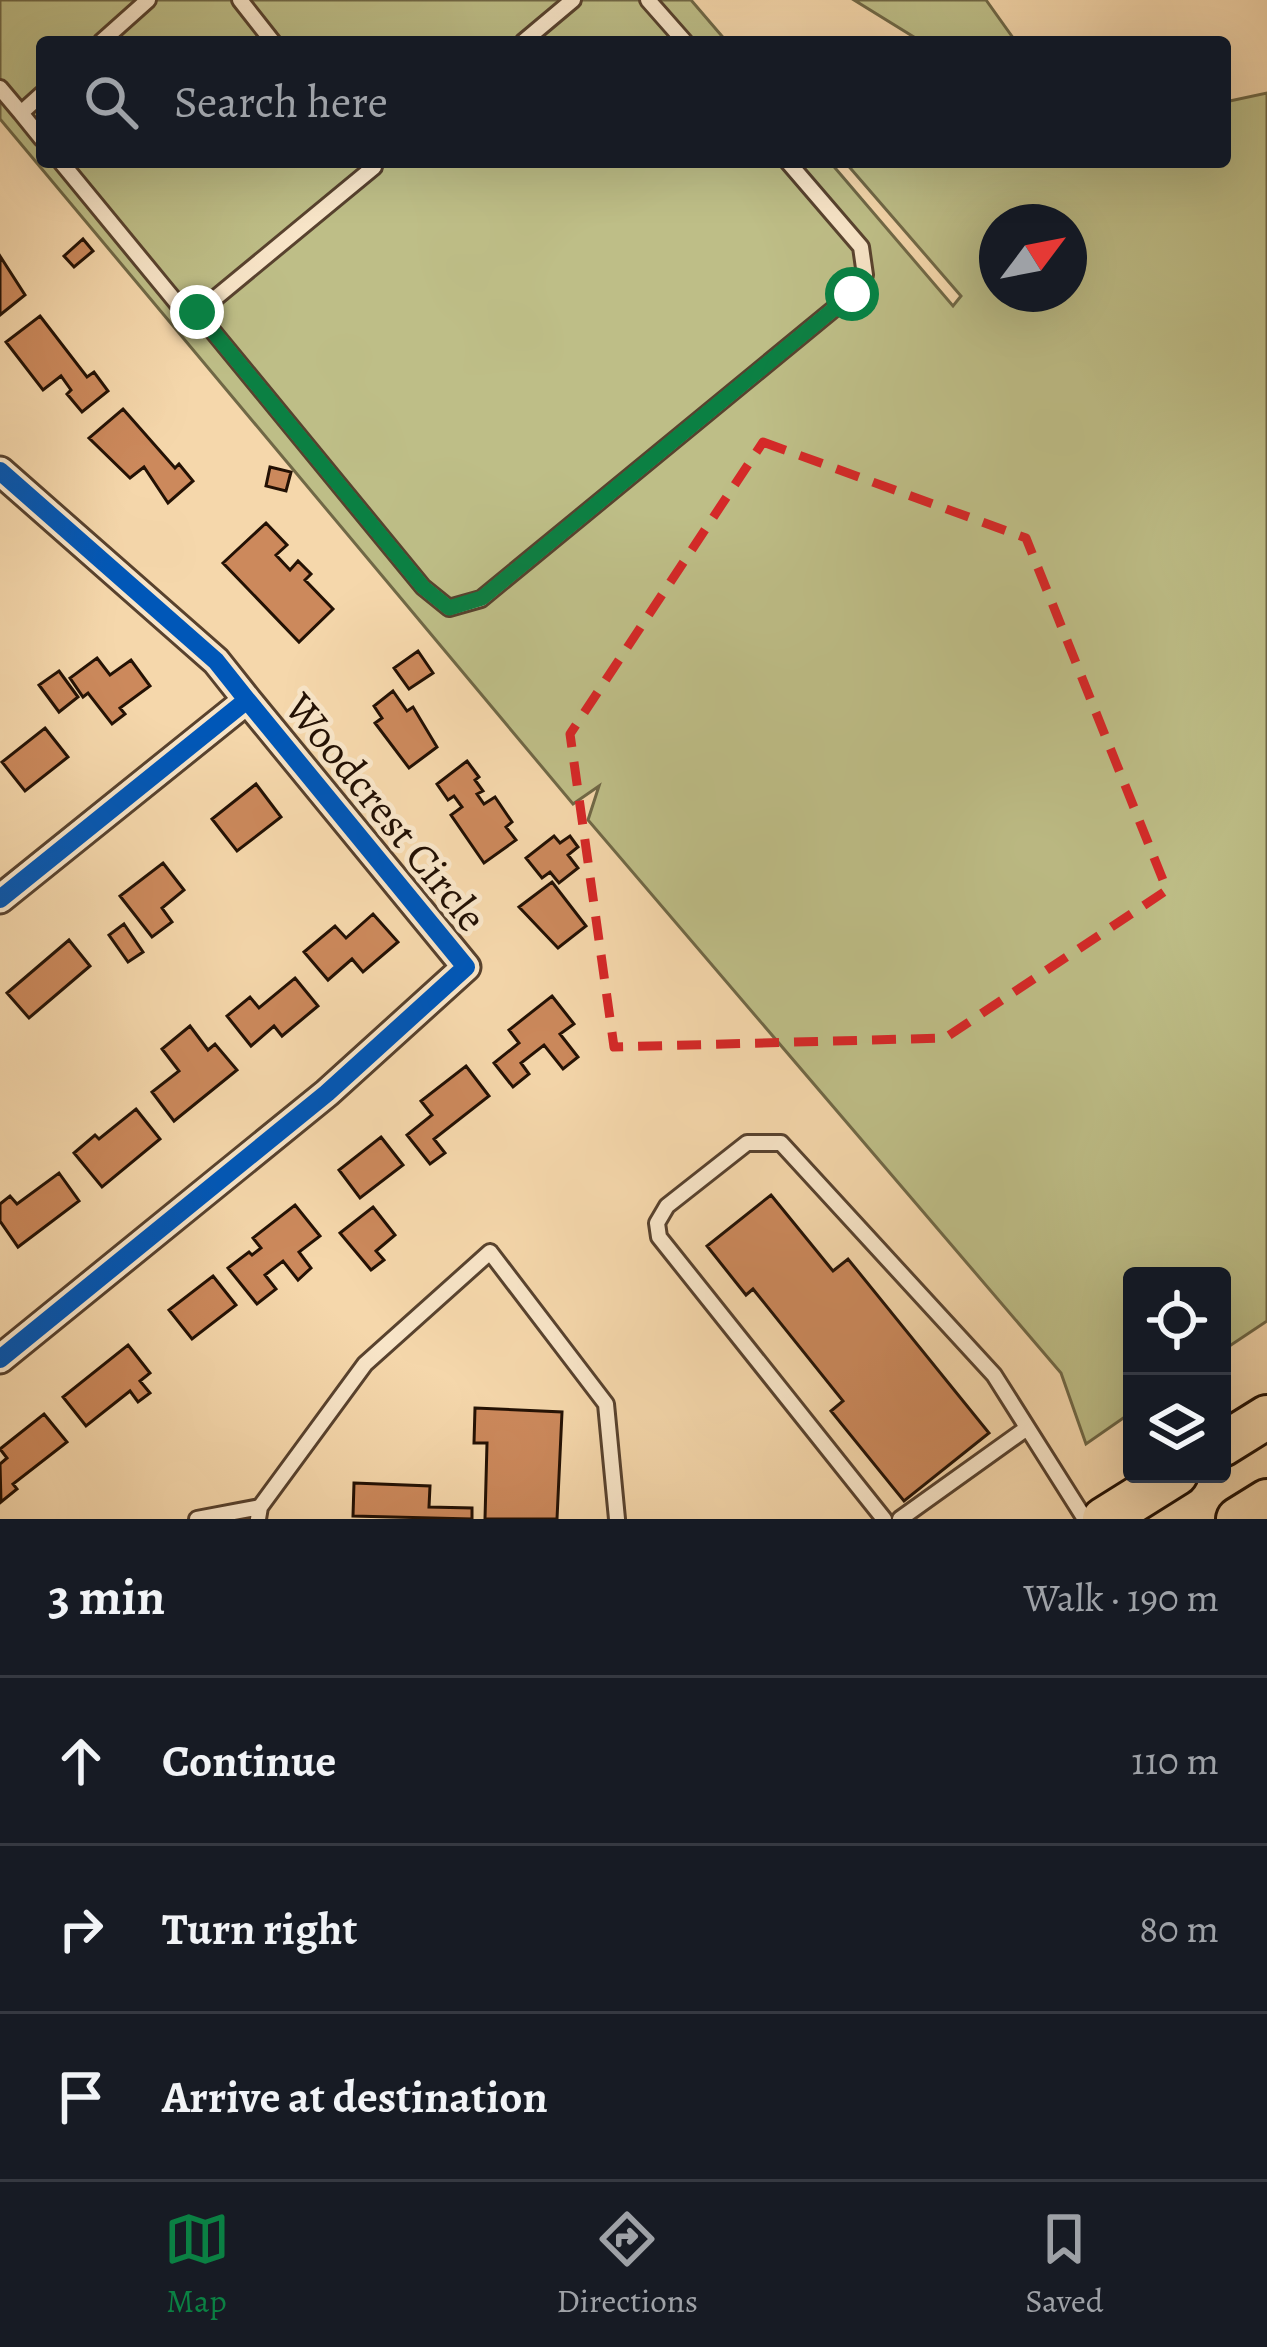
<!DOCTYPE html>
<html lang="en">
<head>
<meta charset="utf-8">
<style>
	body { margin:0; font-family:Alegreya,serif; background:#20242c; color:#f1f3f6 }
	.controls { position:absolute; right:36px; bottom:36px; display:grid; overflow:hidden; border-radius:12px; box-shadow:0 12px 48px #0002 }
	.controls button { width:108px; height:108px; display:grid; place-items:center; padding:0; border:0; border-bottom:3px solid #363941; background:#171b24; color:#f1f3f6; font:60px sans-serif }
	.compass { position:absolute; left:979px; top:204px; width:108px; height:108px; border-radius:50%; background:#171b24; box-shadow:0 12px 48px #0002; rotate:58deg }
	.stop { position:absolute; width:36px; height:36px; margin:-27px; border:9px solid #0b8043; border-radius:50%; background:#fff }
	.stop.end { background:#0b8043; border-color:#fff; box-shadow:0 3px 12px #0008 }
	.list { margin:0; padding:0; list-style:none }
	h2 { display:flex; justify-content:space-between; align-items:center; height:156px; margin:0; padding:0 48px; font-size:51px }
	h2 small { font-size:39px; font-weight:400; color:#9ea1a6 }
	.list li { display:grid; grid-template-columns:78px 1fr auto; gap:36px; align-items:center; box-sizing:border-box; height:168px; padding:0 48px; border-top:3px solid #363941 }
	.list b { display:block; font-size:45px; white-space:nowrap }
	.list em { font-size:39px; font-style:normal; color:#9ea1a6 }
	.icon { flex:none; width:66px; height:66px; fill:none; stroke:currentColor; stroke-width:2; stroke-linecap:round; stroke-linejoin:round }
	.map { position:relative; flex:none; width:1267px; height:1519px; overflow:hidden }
	.search { position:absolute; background:#171b24; box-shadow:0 12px 48px #0002; left:36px; right:36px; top:36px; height:132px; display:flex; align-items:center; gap:30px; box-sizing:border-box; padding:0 42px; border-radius:12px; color:#9ea1a6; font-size:45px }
	.sheet { height:660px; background:#171b24 }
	nav { display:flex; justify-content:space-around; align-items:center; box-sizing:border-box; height:168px; border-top:3px solid #363941; background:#171b24; font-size:33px; color:#9ea1a6 }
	nav a { display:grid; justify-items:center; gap:6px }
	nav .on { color:#0b8043 }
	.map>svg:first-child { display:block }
	.green { fill:#bebe87; stroke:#706846; stroke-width:3; fill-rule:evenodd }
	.building { fill:#cc895c; stroke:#231104; stroke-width:3 }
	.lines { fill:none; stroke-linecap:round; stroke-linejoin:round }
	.service-casing { stroke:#58422e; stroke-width:20 }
	.minor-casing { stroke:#58422e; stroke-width:33 }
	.primary-casing { stroke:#231104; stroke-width:48 }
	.service { stroke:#f8e5c8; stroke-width:14 }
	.minor { stroke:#f8e5c8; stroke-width:27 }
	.primary { stroke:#f5d7ab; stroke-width:42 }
	.cycleway-casing { stroke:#f8e5c8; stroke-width:26 }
	.cycleway { stroke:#0057b8; stroke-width:18 }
	.route { stroke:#0b8043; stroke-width:15 }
	.marked { fill:none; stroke:#d62828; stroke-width:9; stroke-dasharray:24 15; stroke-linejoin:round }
	.labels { text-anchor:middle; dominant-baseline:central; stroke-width:10; stroke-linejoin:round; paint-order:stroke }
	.street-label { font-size:42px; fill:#231104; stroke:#f8e5c8 }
</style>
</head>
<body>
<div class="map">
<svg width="1267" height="1519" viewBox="0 0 1267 1519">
	<rect width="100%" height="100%" fill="#f5d7ab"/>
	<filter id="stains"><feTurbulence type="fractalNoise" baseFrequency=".00167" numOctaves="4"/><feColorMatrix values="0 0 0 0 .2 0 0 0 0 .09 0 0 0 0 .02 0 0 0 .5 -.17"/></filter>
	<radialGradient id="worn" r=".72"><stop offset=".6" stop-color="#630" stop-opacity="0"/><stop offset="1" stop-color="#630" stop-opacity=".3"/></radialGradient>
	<path class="green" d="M0 0H691L727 42H42V162H830L953 306 961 296 845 162H1225V102L1267 93V1321L1222 1351V1276H1132V1412L1086 1444 1061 1373 588 820 599 786 573 804 0 119ZM997 222H1069V294H997Z
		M854 0H986L1016 42H922Z"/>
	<path class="building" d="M83 239 93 251 74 267 64 256Z
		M0 256 25 295 0 315Z
		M40 316 87 377 94 372 108 391 82 412 67 394 71 390 61 376 43 390 6 342Z
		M123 409 175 468 179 464 193 481 168 503 144 467 130 478 89 438Z
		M270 467 291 472 286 491 266 486Z
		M266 523 287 545 276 555 290 570 298 561 311 574 305 580 333 609 299 642 223 563Z
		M418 651 433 673 409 689 394 668Z
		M97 658 110 675 131 660 150 686 120 708 125 714 112 724 88 693 83 697 70 678Z
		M59 671 78 697 59 712 39 685Z
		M393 691 407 711 413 707 437 747 409 768 375 723 382 718 374 706Z
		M45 728 68 757 25 791 2 762Z
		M467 761 479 777 475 780 483 791 477 794 484 804 495 797 512 822 506 827 516 840 484 863 451 815 462 807 454 796 448 800 437 784Z
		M256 784 281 817 237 851 212 819Z
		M554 836 560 843 570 836 578 847 568 855 578 868 559 883 550 872 542 878 526 858Z
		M163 863 184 890 162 908 172 922 152 937 120 896Z
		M552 882 586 926 558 948 519 907Z
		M373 914 398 942 363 972 352 959 328 980 304 952 335 926 346 938Z
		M124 924 143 952 128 962 109 935Z
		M69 940 90 966 29 1018 7 993Z
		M295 978 318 1006 282 1036 274 1026 251 1046 227 1016 250 997 259 1008Z
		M552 996 574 1024 560 1034 578 1057 563 1069 544 1045 521 1063 529 1074 513 1087 494 1063 519 1043 509 1030Z
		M190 1026 208 1050 215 1044 237 1070 174 1121 152 1092 179 1071 162 1049Z
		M466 1066 489 1096 434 1139 445 1153 430 1164 407 1135 432 1115 421 1101Z
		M136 1109 160 1139 102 1187 74 1153 95 1135 99 1139Z
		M381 1137 403 1165 360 1198 339 1170Z
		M59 1173 79 1201 18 1247 0 1221V1204L10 1196 17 1204Z
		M771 1195 833 1271 848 1259 989 1433 904 1501 831 1411 843 1401 753 1289 746 1295 707 1246Z
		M295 1205 320 1236 299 1252 311 1268 298 1280 283 1261 265 1275 276 1289 257 1304 228 1268 249 1252 252 1255 261 1248 253 1238Z
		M373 1207 395 1235 376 1251 384 1260 371 1270 340 1233Z
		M213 1276 236 1305 192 1339 169 1310Z
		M128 1345 150 1373 140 1381 150 1393 138 1402 130 1391 86 1426 63 1397Z
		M475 1408 562 1412 557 1519H485L487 1443H474Z
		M44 1414 67 1442 13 1484 17 1489 1 1502 0 1464 7 1458 0 1449Z
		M354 1483 430 1486 429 1507 472 1508V1519L353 1516Z"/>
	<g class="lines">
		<defs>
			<path id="service" d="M240 0 273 42
				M648 0 685 42
				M101 42 148 0
				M523 42 573 0
				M0 88 21 113
				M42 94 21 113 42 139
				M61 162 190 319 374 167
				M197 312 423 587 449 608 481 599 852 294 865 275 861 247 788 162
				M260 1507 365 1364 490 1252 606 1404 617 1519
				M197 1519 260 1507 258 1519
				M884 1519 659 1237 657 1223 667 1206 747 1143H781L994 1375 1085 1519
				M900 1519 1027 1428"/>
			<path id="minor" d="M0 471 216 661 247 700
				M0 899 247 700 466 967 327 1093 0 1359"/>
			<path id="primary" d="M1222 1445 1267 1417
				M1104 1519 1176 1474
				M1238 1519 1267 1501"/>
		</defs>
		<use href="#service" class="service-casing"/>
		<use href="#minor" class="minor-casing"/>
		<use href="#primary" class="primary-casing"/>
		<use href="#service" class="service"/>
		<use href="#minor" class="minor"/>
		<use href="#primary" class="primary"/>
		<defs>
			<path id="cycleway" d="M0 471 216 661 247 700
				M0 899 247 700 466 967 327 1093 0 1359"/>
		</defs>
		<use href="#cycleway" class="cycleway-casing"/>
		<use href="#cycleway" class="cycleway"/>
	</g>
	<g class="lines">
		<path class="route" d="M197 312 423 587 449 608 482 598 852 294"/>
	</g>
	<path class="marked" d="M763 442 1026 538 1167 890 945 1038 614 1047 570 734Z"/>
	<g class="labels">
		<g class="street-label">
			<text transform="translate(386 812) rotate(51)">Woodcrest Circle</text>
		</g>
	</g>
	<rect width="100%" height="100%" filter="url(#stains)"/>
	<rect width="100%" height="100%" fill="url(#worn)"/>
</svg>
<div class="controls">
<button><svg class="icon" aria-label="locate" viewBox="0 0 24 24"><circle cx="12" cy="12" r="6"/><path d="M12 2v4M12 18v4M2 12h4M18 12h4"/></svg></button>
<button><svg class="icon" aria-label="layers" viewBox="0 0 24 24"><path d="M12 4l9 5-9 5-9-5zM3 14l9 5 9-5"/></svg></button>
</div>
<svg class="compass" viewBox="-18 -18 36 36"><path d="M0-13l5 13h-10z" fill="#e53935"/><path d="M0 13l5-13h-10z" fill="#9ea1a6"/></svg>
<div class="stop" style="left:852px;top:294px"></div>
<div class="stop end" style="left:197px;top:312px"></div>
<div class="search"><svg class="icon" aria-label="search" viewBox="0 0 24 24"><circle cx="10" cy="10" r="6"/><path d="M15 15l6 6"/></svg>Search here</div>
</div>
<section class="sheet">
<h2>3 min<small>Walk · 190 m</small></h2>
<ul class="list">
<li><svg class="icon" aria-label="ahead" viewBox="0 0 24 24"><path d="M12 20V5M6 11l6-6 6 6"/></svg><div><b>Continue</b></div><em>110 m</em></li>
<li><svg class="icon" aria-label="right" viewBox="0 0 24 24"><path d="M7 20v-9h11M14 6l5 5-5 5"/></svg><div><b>Turn right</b></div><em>80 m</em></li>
<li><svg class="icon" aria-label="arrive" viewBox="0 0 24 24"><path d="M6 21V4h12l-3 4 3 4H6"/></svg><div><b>Arrive at destination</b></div></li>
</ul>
</section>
<nav>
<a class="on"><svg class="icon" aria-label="map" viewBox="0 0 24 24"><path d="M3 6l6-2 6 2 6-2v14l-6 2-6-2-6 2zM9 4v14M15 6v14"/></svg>Map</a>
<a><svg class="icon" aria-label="directions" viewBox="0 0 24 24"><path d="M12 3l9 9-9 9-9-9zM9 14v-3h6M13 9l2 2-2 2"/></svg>Directions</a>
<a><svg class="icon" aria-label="saved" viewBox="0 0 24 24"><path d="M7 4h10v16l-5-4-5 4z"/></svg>Saved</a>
</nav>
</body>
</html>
